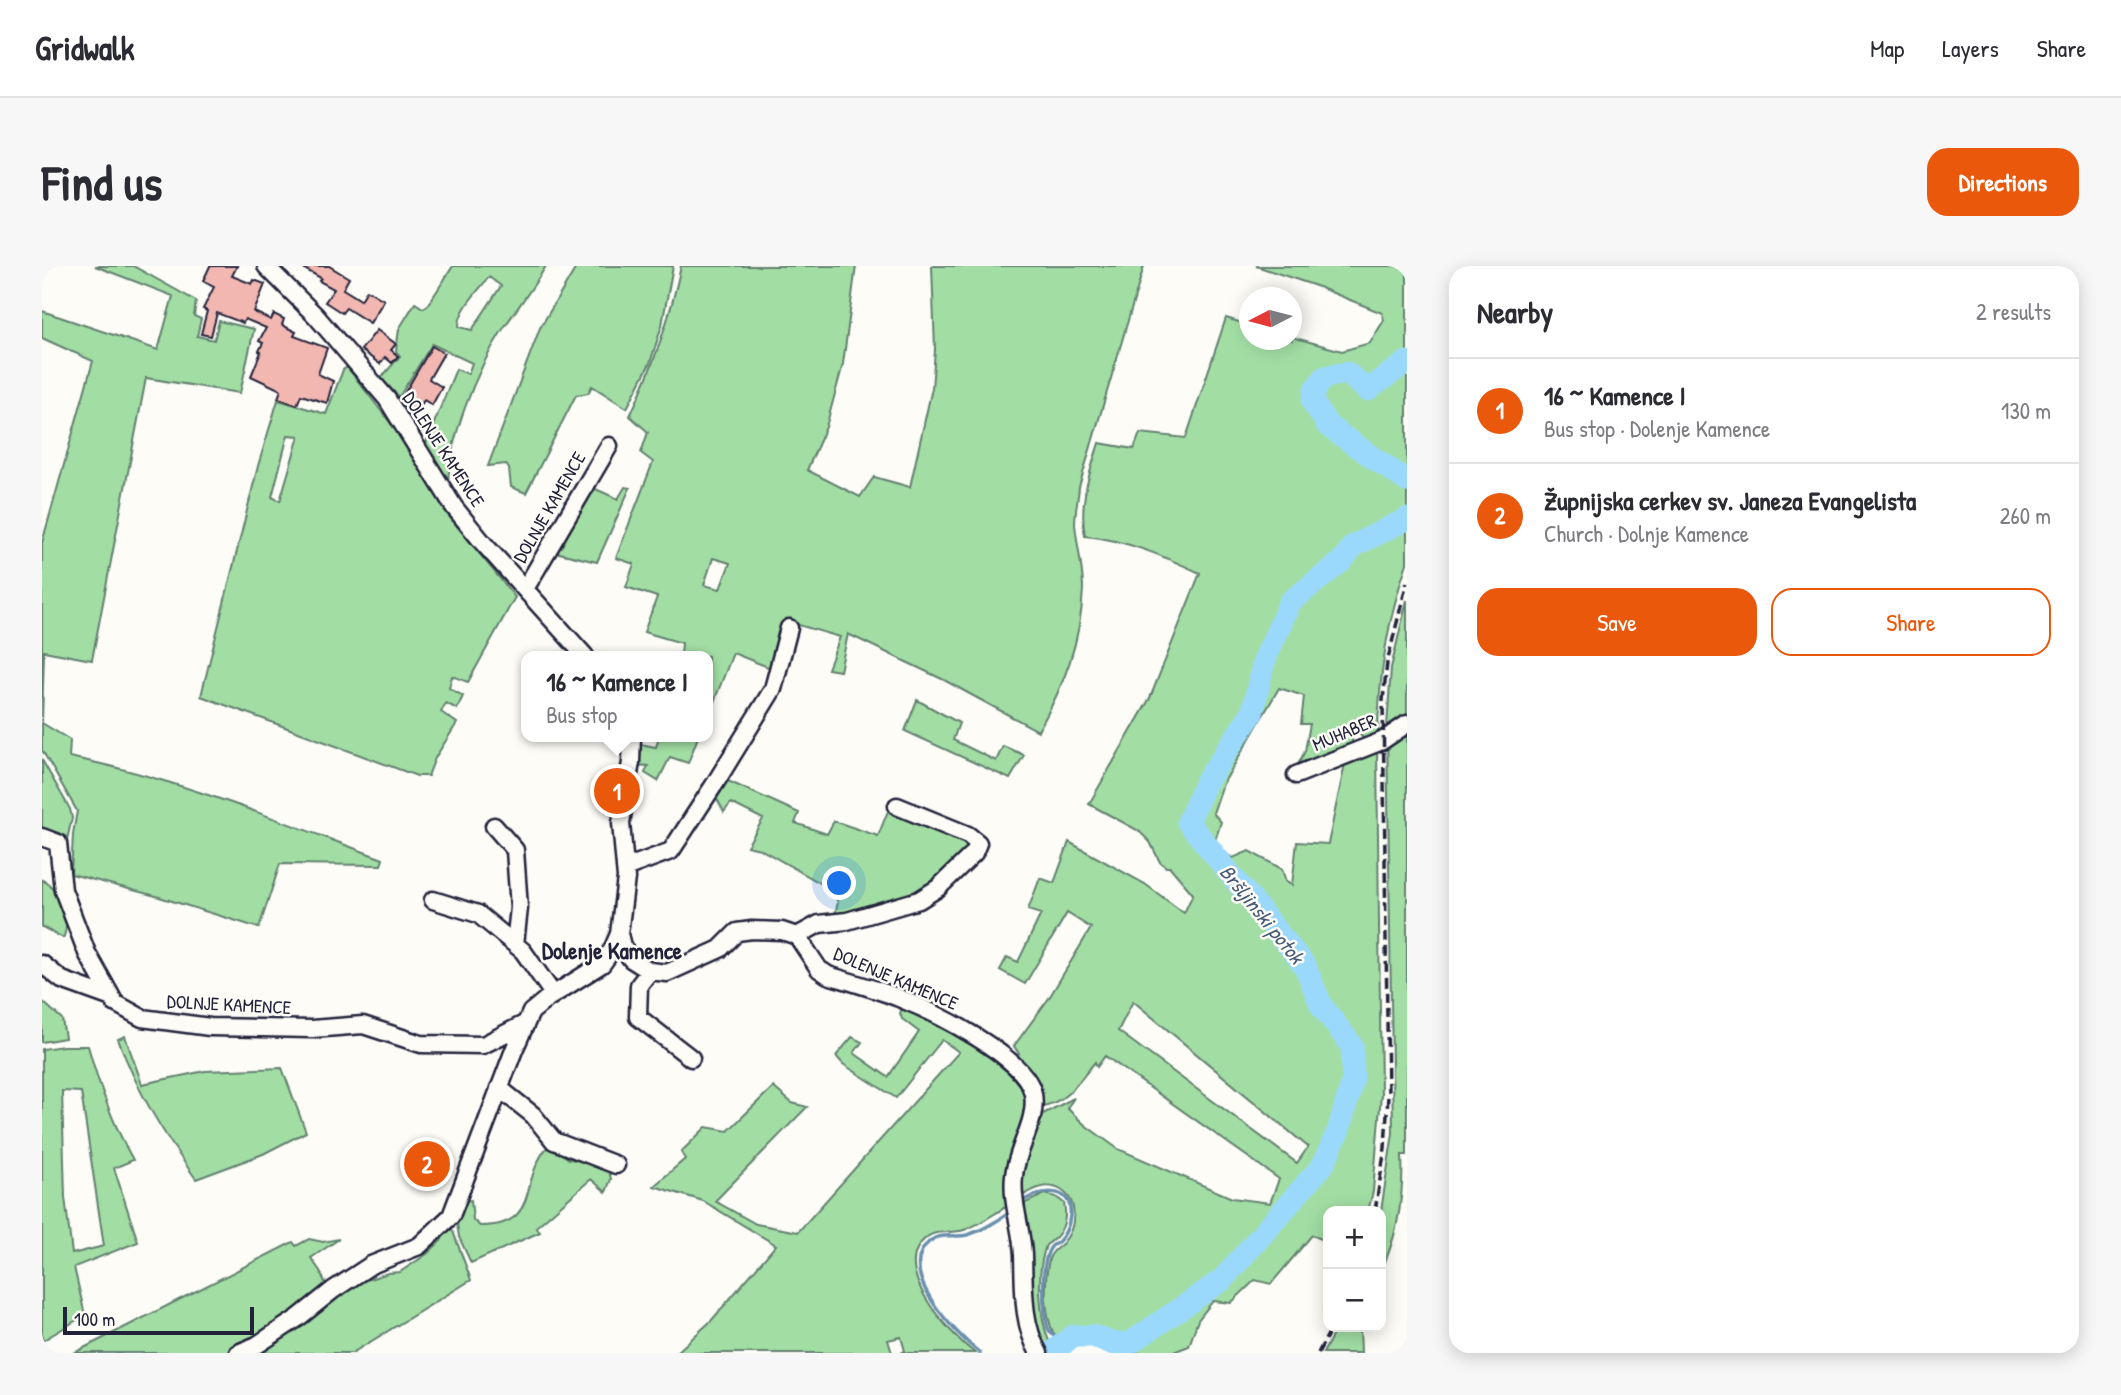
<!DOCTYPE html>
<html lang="en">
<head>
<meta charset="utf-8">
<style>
	body { margin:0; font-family:"Patrick Hand",sans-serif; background:#f7f7f7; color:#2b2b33 }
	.controls { position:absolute; right:21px; bottom:21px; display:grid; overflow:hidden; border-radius:14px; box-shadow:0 4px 18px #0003 }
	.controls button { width:63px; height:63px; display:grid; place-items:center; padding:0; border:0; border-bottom:2px solid #e1e1e2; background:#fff; color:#2b2b33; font:35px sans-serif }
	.compass { position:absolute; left:1197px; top:21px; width:63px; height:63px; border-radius:50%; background:#fff; box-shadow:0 4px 18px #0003; rotate:264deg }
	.scale { position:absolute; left:21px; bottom:18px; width:191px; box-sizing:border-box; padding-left:7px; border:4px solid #22223b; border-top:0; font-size:19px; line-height:24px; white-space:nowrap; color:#22223b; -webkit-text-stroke:5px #fdfcf7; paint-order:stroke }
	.you { position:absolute; left:798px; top:618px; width:24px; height:24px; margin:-18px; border:5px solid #fff; border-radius:50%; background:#1a73e8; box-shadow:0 0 0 10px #1a73e833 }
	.badge { display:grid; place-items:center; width:46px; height:46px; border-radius:50%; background:#ea580c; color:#fff; font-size:23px; font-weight:700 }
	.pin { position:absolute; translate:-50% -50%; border:4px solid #fff; box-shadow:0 2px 7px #0006 }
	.popup { position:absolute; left:479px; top:385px; width:192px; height:91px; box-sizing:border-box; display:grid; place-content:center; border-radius:14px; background:#fff; filter:drop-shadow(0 2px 5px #0005); font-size:23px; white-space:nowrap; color:#7c7c81 }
	.popup b { font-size:26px; color:#2b2b33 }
	.popup::after { content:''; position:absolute; left:50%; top:100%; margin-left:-14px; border:14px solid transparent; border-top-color:#fff }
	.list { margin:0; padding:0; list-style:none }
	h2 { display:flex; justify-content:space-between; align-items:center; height:91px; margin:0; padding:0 28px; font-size:30px }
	h2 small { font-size:23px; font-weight:400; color:#7c7c81 }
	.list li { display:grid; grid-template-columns:46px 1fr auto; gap:21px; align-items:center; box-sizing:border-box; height:105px; padding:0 28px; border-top:2px solid #e1e1e2 }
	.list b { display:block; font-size:26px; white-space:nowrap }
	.list p { margin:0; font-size:23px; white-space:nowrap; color:#7c7c81 }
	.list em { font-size:23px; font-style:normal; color:#7c7c81 }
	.actions { display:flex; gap:14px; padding:21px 28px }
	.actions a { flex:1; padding:16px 0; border:2px solid #ea580c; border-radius:21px; text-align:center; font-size:24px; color:#ea580c }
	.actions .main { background:#ea580c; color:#fff }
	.map { position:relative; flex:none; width:1365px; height:1087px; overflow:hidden; border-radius:21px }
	header { display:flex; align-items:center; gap:42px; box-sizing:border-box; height:98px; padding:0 35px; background:#fff; border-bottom:2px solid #e1e1e2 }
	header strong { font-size:33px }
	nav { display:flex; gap:38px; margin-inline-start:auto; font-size:24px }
	.intro { display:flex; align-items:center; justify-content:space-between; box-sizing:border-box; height:168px; padding:0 42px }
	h1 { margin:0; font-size:49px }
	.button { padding:18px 32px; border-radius:21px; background:#ea580c; color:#fff; font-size:24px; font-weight:700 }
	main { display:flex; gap:42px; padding:0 42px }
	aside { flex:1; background:#fff; border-radius:21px; box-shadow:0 4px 18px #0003 }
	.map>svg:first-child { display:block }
	.green { fill:#a2dea4; stroke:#628070; stroke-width:2; fill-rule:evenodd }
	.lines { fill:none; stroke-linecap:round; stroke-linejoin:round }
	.stream { stroke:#6a90af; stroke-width:3.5 }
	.river { stroke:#9ad9fc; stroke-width:23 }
	.building { fill:#f2b7b0; stroke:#22223b; stroke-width:2 }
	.minor-casing { stroke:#22223b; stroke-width:21 }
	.minor { stroke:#fdfcf7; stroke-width:16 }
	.rail { stroke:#22223b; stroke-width:3.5; stroke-dasharray:10 5; stroke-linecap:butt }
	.labels { text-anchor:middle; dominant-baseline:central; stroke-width:5; stroke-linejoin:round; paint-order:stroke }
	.street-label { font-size:19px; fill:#22223b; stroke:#fdfcf7 }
	.water-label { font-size:21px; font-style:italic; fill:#465975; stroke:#fdfcf7 }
	.quarter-label { font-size:23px; font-weight:bold; fill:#22223b; stroke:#fdfcf7 }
</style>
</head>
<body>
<header>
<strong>Gridwalk</strong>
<nav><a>Map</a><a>Layers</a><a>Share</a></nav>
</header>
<div class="intro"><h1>Find us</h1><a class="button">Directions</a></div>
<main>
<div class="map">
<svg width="1365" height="1087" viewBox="0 0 1365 1087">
	<rect width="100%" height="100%" fill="#fdfcf7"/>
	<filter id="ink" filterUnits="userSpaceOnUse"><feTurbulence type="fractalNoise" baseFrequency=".0143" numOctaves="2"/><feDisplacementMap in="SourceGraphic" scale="14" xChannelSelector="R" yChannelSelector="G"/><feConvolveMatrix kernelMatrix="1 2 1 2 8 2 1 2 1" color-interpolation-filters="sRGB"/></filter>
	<g filter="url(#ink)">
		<path class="green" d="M53 0H91L154 35 152 50 159 53 155 70 172 74 177 55 212 63 198 127 104 112 50 394 2 385 0 457 28 474 27 491C134 512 238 555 341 593L339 599 238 598 217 662 114 630 29 608 31 568 35 545 0 484V277L51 95 0 72V45L116 84 131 30Z
			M411 0H504C491 22 475 42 461 63 435 103 405 176 406 224L382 182 414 103 426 108 430 97 390 78 357 131 339 112 358 90 354 85 357 63 373 37 381 42 386 39ZM447 11 459 20 430 64 417 61C416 44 437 24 447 11Z
			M535 0H631L620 59 608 97 585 142 550 120 546 127 534 129 484 227 469 221 467 203 464 198 446 200 498 62Z
			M639 0H814L801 98 784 161 765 204 818 231 832 211 868 221 890 122 893 84 890 0H1102L1037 221C1036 233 1033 246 1033 258 1035 280 1041 301 1041 323 1039 375 1022 420 996 465L902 414 806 368 798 405 786 403 798 371 746 356 731 403 691 387 666 451V390H639L640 377 602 366 615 331 584 321 592 298 574 292 611 196 599 187 606 166 588 150C611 101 628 53 639 0ZM671 292 688 297 678 323 662 319Z
			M1214 0H1365V297C1345 355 1336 413 1336 474L1326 476 1318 469 1311 456 1307 458 1311 479 1254 503 1263 485 1268 458H1259L1262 430 1237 422 1181 518 1171 547 1179 556 1171 581 1191 592 1207 585 1240 603 1244 616 1250 619 1255 576 1286 578 1304 493 1333 482 1335 486 1339 828 1331 925 1326 945H1286V976L1270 969 1229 1018 1213 1014 1189 1037 1171 1035 1156 1054 1147 1080 1129 1087H1076L1080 1081 1073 1069 1056 1063 1030 1061 1017 1070 1012 1069C1002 1047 1002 1016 1007 993 1010 984 1015 983 1021 977 1034 962 1037 935 1019 924 1005 915 990 924 978 931L981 895 997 850 1032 832 1025 842 1043 859 1076 883 1190 932 1228 937 1237 913 1063 790 1055 801 1053 796C1038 814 1024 838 999 840L974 797 977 788 972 780 1007 732 1049 662 1025 647 983 718 958 704 965 691 976 696 999 648 986 644 998 612 1012 617 1027 576 1103 618 1142 647 1151 628 1128 601H1124L1118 596 1108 576 1097 565 1047 538 1108 432 1158 307C1121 290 1084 274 1043 270 1037 236 1047 209 1057 177L1092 183 1098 167 1144 172 1184 52 1207 59 1208 74H1250V71L1300 85 1328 77 1342 54 1340 47 1274 20ZM1091 735 1266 881 1255 897 1076 765Z
			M305 101 357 168 405 248 473 331 426 416 410 410 407 422 421 430 415 443 404 437 399 446 415 457 393 492 386 510H375L159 430 216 200 236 134 284 148 301 104ZM246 169 257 170 238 235 230 231Z
			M549 221 576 233 583 221 588 222 555 296 513 286Z
			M1365 334V889H1360C1362 929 1356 969 1339 1005V945L1351 867 1345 461 1349 402Z
			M875 434 917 457 911 474 954 495 961 480 982 489 968 513 863 465Z
			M617 471H656L646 497 628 491 616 515 603 507 606 500 594 499 598 478 614 481Z
			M0 494 28 543 30 552 24 578 12 582 0 575Z
			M686 515 757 547 753 557 785 568 792 555 836 570 846 545 854 544 926 573 930 583 874 632 792 652 796 636 785 621 718 583 705 580 721 553 689 537 682 546 674 531Z
			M0 614C17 621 30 656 21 672L0 661Z
			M0 735 20 753 23 772 0 776Z
			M861 742 919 768 957 795 985 828 986 833 969 938C954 946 938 959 922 964 911 968 895 963 885 971 845 1002 908 1068 933 1087H859L863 1085 859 1071 846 1074 850 1087H634L669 1055 734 979 661 935 612 920 643 893 639 886 664 861 686 865 731 821 750 837 765 841 673 935 714 958 756 966 917 786 900 774 854 832 801 798 794 790 810 771 820 776 812 787 846 811 877 766 860 753 858 747Z
			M83 770 100 818 163 805 240 802 264 866 221 888 154 913C120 866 96 827 76 773Z
			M21 780H46C57 820 71 858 91 894L72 902 96 976 32 1001 43 1049 0 1075V783ZM20 825 39 826 62 980 30 988 23 931Z
			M507 879 527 893 559 898 567 905 569 913 564 926 549 913 494 961 498 966 429 997 417 971 413 945 420 935 429 934 431 954 438 960C500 960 475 915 507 879Z
			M1003 928 1014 931 1022 937C1026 956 1020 969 1004 979 994 1007 997 1051 1008 1078L999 1086 994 1076 979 939Z
			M403 959 409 960 429 1014 310 1087H209L309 1019 346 1007 358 1006 385 988 399 975 403 967Z
			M267 973 281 976 297 973 269 992 278 1005 285 1021 274 1033 214 1072 186 1087H32L251 976 254 980Z
			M1295 1061H1318L1319 1087H1281Z"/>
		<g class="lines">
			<path class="stream" d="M977 938C994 924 1032 917 1028 950 1027 959 1023 969 1017 975 1015 978 1011 978 1009 981 998 995 1001 1046 1006 1062 1008 1068 1015 1073 1020 1077
				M938 1087C914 1068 851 1005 888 975 900 966 913 972 925 969 939 965 958 954 969 945"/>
			<path class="river" d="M1365 96 1325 124 1305 107 1283 111 1273 123 1271 136 1286 160 1365 215
				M1009 1087 1031 1070H1051L1072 1078 1088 1077 1180 1014 1281 899 1297 863 1311 813 1310 780 1279 739 1263 700 1146 556 1164 516 1210 447 1222 395 1248 336 1300 295 1311 280 1365 253"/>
		</g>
		<path class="building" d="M168 0H195L190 10 210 18 212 14 223 18 212 46 229 54 232 48 242 53 240 59 254 66 252 70 285 82 276 108 291 115 285 137 259 129 255 139 236 132 239 124 209 110 219 86 217 85 221 77 217 75 224 62 203 53 201 57 175 47 169 70 159 68 165 45 161 43 172 21 161 15Z
			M257 0H287L307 12 301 23 319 34 325 24 342 34 328 57 304 42 300 47 283 36 292 23 277 15 279 12Z
			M335 64 354 78 349 84 356 90 350 97 343 91 338 98 319 84Z
			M390 80 402 87 387 113 400 121 390 139 382 134 375 147 361 139 358 135Z
			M389 881 395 884 397 899 394 897 386 916 372 910 380 889 382 890 385 884Z"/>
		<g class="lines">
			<defs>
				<path id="minor" d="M224 0 274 50 345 133 412 241 442 278 543 390
					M483 323 567 180
					M590 471 589 496 579 557 584 612 577 668 580 680 589 693 608 705 625 707 678 683 695 666 710 664 740 665 755 670 777 703 786 709C809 716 834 723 857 732 890 745 985 791 991 828 996 855 974 883 972 910 969 936 980 963 981 989 982 1022 980 1058 997 1087
					M1254 509 1340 475 1365 458
					M452 560 473 584 477 642 473 678
					M0 571 16 577 21 624 45 687 73 737 100 752 168 761 270 763 321 759 379 778 441 779 484 757
					M583 602 629 585 672 519 731 423 747 362
					M391 634 436 648 481 685 511 728
					M755 670 777 658 805 655 877 634 896 622 932 587 936 577 926 569 855 540
					M0 698 20 714 70 732
					M608 705 597 719 596 751 649 792
					M457 822 491 849 512 875 574 899
					M196 1087 215 1079 256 1052 291 1024 329 999 377 980 409 950 472 784 489 746 506 732 560 698 570 684 577 668"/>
			</defs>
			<use href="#minor" class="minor-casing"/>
			<use href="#minor" class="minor"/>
			<path class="rail" d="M1333 945 1343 882 1346 830 1341 434 1345 397 1365 316
				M1276 1087 1290 1061"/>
		</g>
	</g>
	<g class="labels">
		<g class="street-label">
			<text transform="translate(402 183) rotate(57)">DOLENJE KAMENCE</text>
			<text transform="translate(507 241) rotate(-60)">DOLNJE KAMENCE</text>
			<text transform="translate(1302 466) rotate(-23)">MUHABER</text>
			<text transform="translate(854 712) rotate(23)">DOLENJE KAMENCE</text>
			<text transform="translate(187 738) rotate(3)">DOLNJE KAMENCE</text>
		</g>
		<g class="water-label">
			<text transform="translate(1220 648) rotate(51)">Bršljinski potok</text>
		</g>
		<g class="quarter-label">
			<text x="570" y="684">Dolenje Kamence</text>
		</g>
	</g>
</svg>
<div class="controls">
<button>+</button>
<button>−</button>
</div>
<svg class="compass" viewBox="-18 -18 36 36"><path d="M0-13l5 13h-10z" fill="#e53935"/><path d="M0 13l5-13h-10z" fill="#7c7c81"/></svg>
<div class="scale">100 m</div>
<div class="you"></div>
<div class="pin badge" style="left:575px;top:525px">1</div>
<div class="popup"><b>16 ~ Kamence I</b>Bus stop</div>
<div class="pin badge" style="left:385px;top:898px">2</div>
</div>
<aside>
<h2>Nearby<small>2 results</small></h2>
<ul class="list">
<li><span class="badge">1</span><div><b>16 ~ Kamence I</b><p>Bus stop · Dolenje Kamence</p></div><em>130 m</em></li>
<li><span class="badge">2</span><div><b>Župnijska cerkev sv. Janeza Evangelista</b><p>Church · Dolnje Kamence</p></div><em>260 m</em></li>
</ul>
<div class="actions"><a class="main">Save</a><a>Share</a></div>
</aside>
</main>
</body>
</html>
